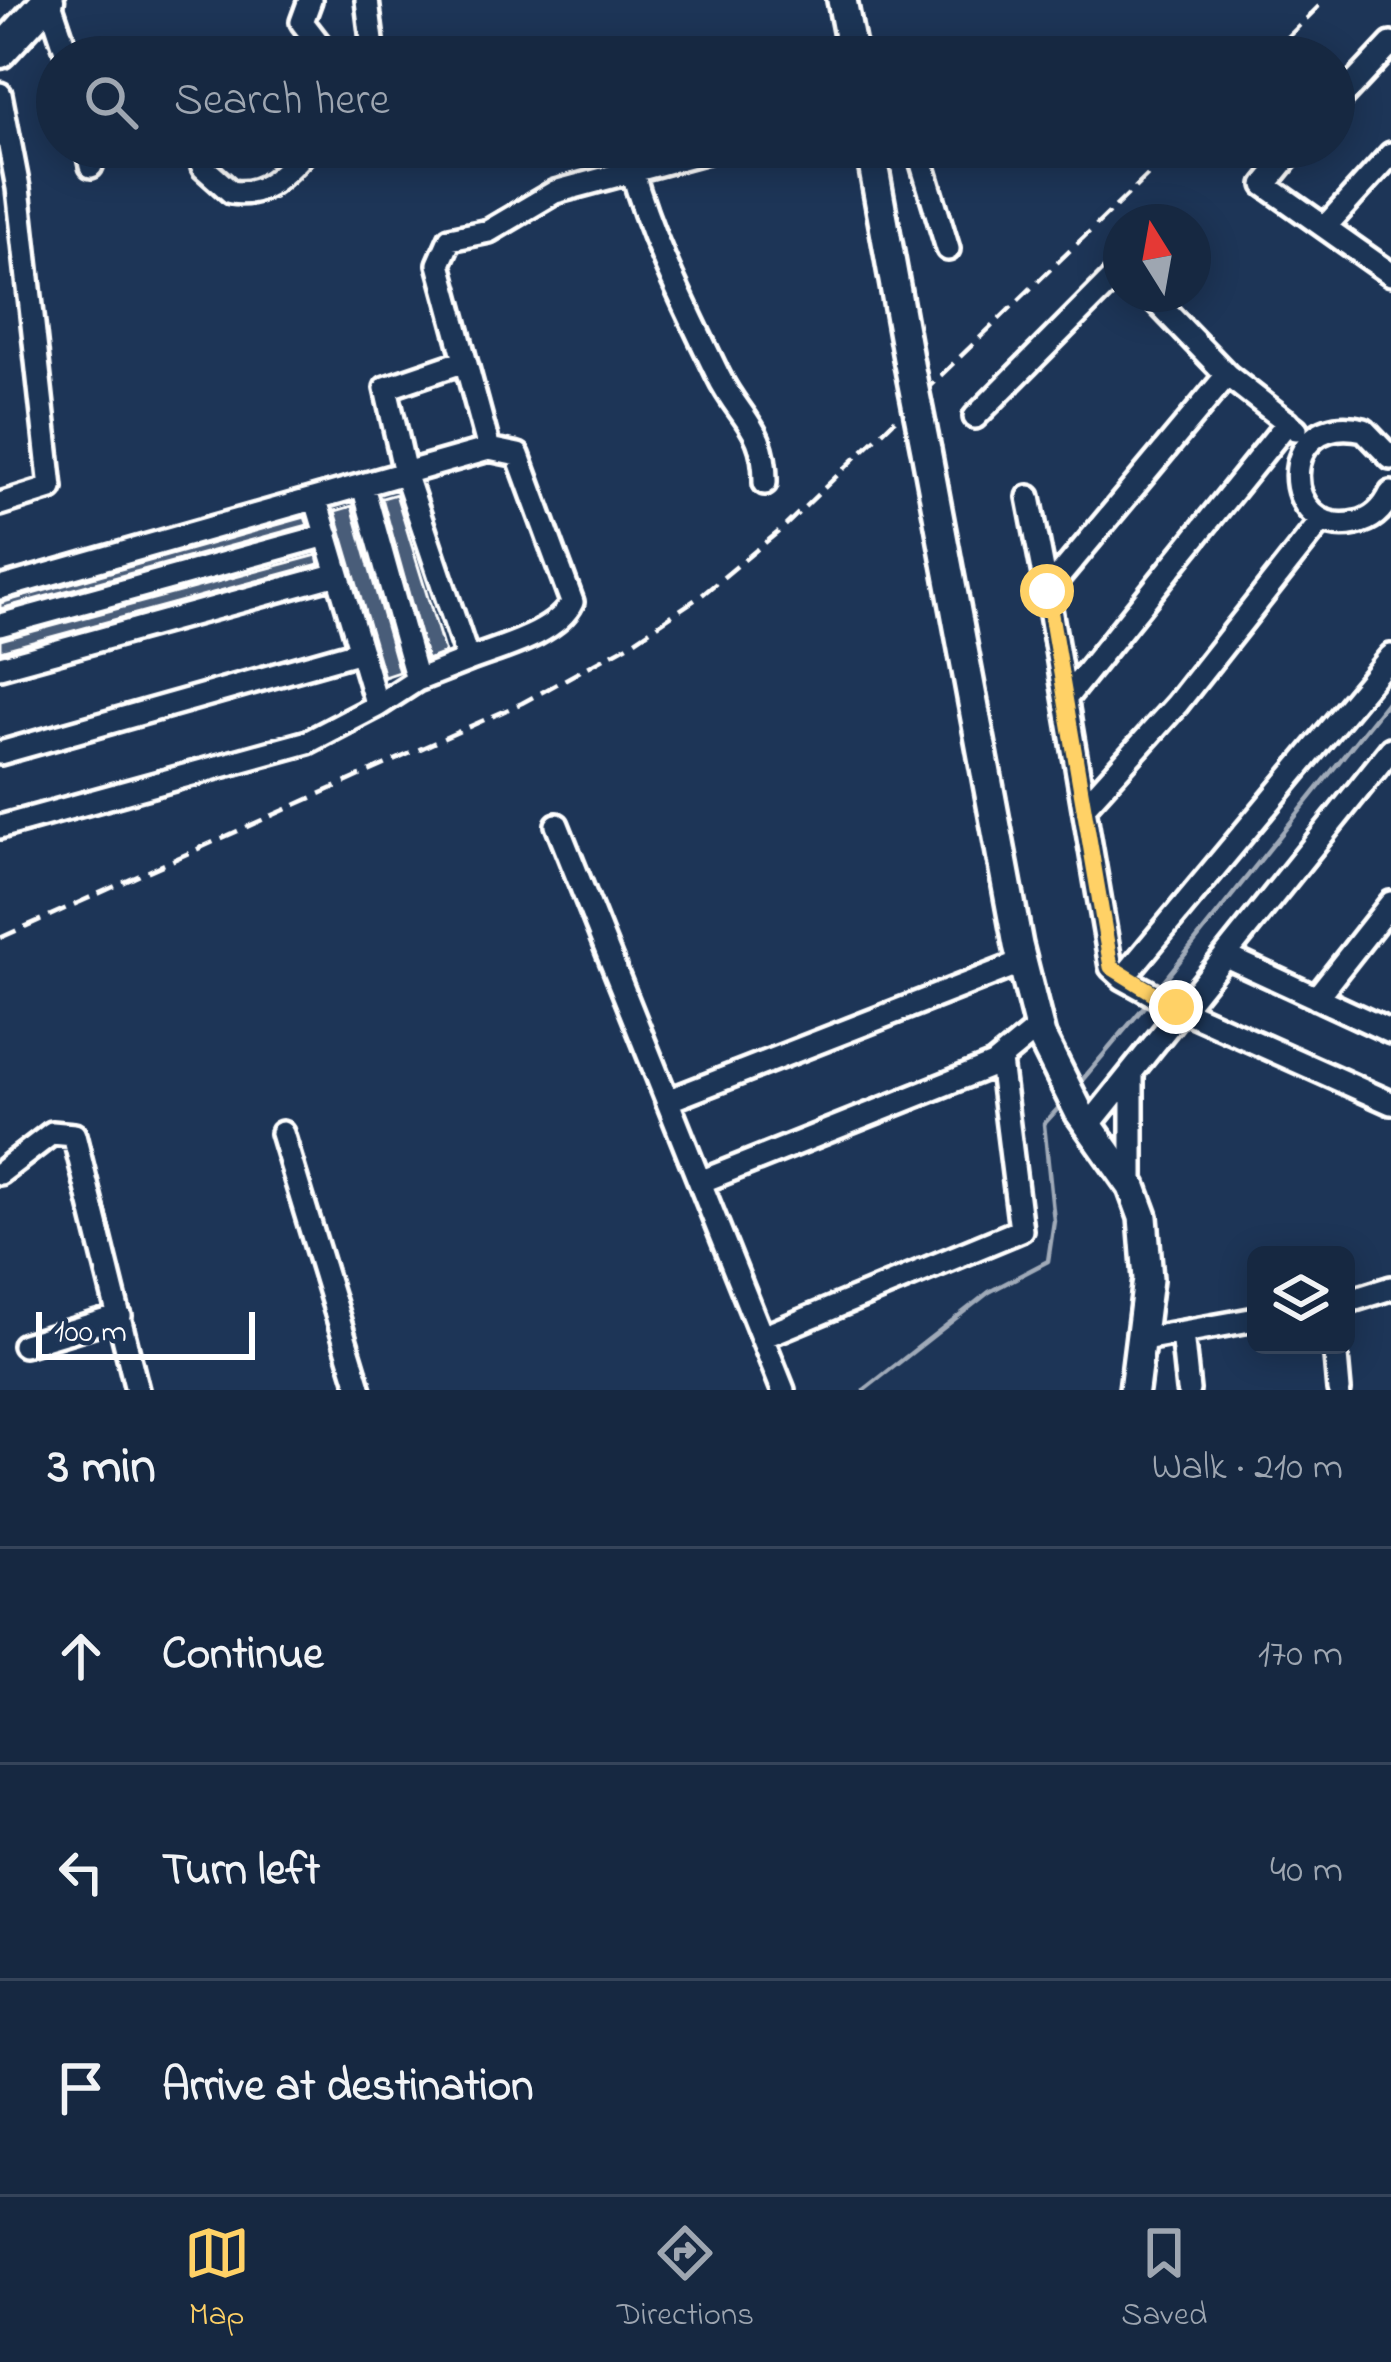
<!DOCTYPE html>
<html lang="en">
<head>
<meta charset="utf-8">
<style>
	body { margin:0; font-family:"Indie Flower",sans-serif; background:#23344c; color:#f1f3f6 }
	.controls { position:absolute; right:36px; bottom:36px; display:grid; overflow:hidden; border-radius:18px; box-shadow:0 6px 30px #0003 }
	.controls button { width:108px; height:108px; display:grid; place-items:center; padding:0; border:0; border-bottom:3px solid #35445a; background:#162841; color:#f1f3f6; font:60px sans-serif }
	.compass { position:absolute; left:1103px; top:204px; width:108px; height:108px; border-radius:50%; background:#162841; box-shadow:0 6px 30px #0003; rotate:349deg }
	.scale { position:absolute; left:36px; bottom:30px; width:219px; box-sizing:border-box; padding-left:12px; border:6px solid #fff; border-top:0; font-size:33px; line-height:42px; white-space:nowrap; color:#fff; -webkit-text-stroke:9px #1d3557; paint-order:stroke }
	.stop { position:absolute; width:36px; height:36px; margin:-27px; border:9px solid #ffd166; border-radius:50%; background:#fff }
	.stop.end { background:#ffd166; border-color:#fff; box-shadow:0 3px 12px #0008 }
	.list { margin:0; padding:0; list-style:none }
	h2 { display:flex; justify-content:space-between; align-items:center; height:156px; margin:0; padding:0 48px; font-size:51px }
	h2 small { font-size:39px; font-weight:400; color:#9ea6b1 }
	.list li { display:grid; grid-template-columns:78px 1fr auto; gap:36px; align-items:center; box-sizing:border-box; height:216px; padding:0 48px; border-top:3px solid #35445a }
	.list b { display:block; font-size:45px; white-space:nowrap }
	.list em { font-size:39px; font-style:normal; color:#9ea6b1 }
	.icon { flex:none; width:66px; height:66px; fill:none; stroke:currentColor; stroke-width:2; stroke-linecap:round; stroke-linejoin:round }
	.map { position:relative; flex:none; width:1391px; height:1390px; overflow:hidden }
	.search { position:absolute; background:#162841; box-shadow:0 6px 30px #0003; left:36px; right:36px; top:36px; height:132px; display:flex; align-items:center; gap:30px; box-sizing:border-box; padding:0 42px; border-radius:66px; color:#9ea6b1; font-size:45px }
	.sheet { height:804px; background:#162841 }
	nav { display:flex; justify-content:space-around; align-items:center; box-sizing:border-box; height:168px; border-top:3px solid #35445a; background:#162841; font-size:33px; color:#9ea6b1 }
	nav a { display:grid; justify-items:center; gap:6px }
	nav .on { color:#ffd166 }
	.map>svg:first-child { display:block }
	.lines { fill:none; stroke-linecap:round; stroke-linejoin:round }
	.stream { stroke:#a0aab8; stroke-width:4.5 }
	.building { fill:#4a5d79; stroke:#fff; stroke-width:3 }
	.minor-casing { stroke:#fff; stroke-width:30 }
	.major-casing { stroke:#fff; stroke-width:36 }
	.highway-casing { stroke:#fff; stroke-width:39 }
	.minor { stroke:#1d3557; stroke-width:21 }
	.major { stroke:#1d3557; stroke-width:27 }
	.highway { stroke:#1d3557; stroke-width:30 }
	.rail { stroke:#fff; stroke-width:4.5; stroke-dasharray:18 9; stroke-linecap:butt }
	.major-bridge-casing { stroke:#fff; stroke-width:36; stroke-linecap:butt }
	.major-bridge { stroke:#1d3557; stroke-width:27 }
	.route { stroke:#ffd166; stroke-width:15 }
</style>
</head>
<body>
<div class="map">
<svg width="1391" height="1390" viewBox="0 0 1391 1390">
	<rect width="100%" height="100%" fill="#1d3557"/>
	<filter id="ink" filterUnits="userSpaceOnUse"><feTurbulence type="fractalNoise" baseFrequency=".00833" numOctaves="2"/><feDisplacementMap in="SourceGraphic" scale="24" xChannelSelector="R" yChannelSelector="G"/><feConvolveMatrix kernelMatrix="1 2 1 2 8 2 1 2 1" color-interpolation-filters="sRGB"/></filter>
	<g filter="url(#ink)">
		<g class="lines">
			<path class="stream" d="M1158 988 1391 697
				M1078 1085 1148 1002
				M864 1390 989 1292 1048 1261 1054 1221 1044 1124 1063 1103"/>
		</g>
		<path class="building" d="M396 494 445 653 427 660 382 498Z
			M352 506 399 672 384 677 335 511Z
			M305 517 308 525 0 609V603Z
			M317 555 319 564 0 651V640Z"/>
		<g class="lines">
			<defs>
				<path id="minor" d="M49 0 68 57
					M310 0 302 22 329 57
					M367 0 374 57
					M0 94 18 188 51 488 0 504
					M1334 105 1391 44
					M87 147 91 166
					M917 147 948 249
					M1296 147 1265 185 1391 274
					M203 167 231 192C267 198 286 170 310 147
					M632 170C651 240 687 310 718 375 739 419 766 427 765 483
					M1325 227 1391 154
					M1149 294 1227 375 1296 429
					M1227 375 1047 591 1111 967 1123 978 1391 656
					M975 417 1121 270
					M1391 458 1364 430C1274 409 1279 540 1356 523 1373 520 1384 508 1391 493
					M363 486 417 680 377 706
					M1029 497 1047 591
					M0 588 489 449 439 264 450 239 489 231 555 192 722 147
					M0 625 327 535
					M468 660C499 648 557 634 572 602L518 455 489 449
					M0 667 338 574
					M417 680 468 660 405 473 386 388 465 361
					M1066 698 1288 422
					M0 753 361 651
					M1085 806 1177 704 1322 520
					M557 825 783 1390
					M0 827 308 742 377 706 316 500
					M1228 957 1391 1032
					M1123 978 1176 1007 1391 1103
					M1316 998 1391 903
					M1132 1073V1187
					M667 1101 1023 962
					M1089 1125 1391 749
					M282 1133 360 1390
					M0 1173 52 1133 74 1135 137 1390
					M700 1182 993 1065 1039 1027
					M1346 1302 1391 1288
					M1182 1333 1188 1390
					M765 1336 1021 1230 1000 1061
					M1144 1339 1256 1319
					M24 1345 120 1316
					M1335 1345 1339 1390"/>
				<path id="major" d="M842 0 853 57
					M870 147 909 364
					M926 450 1018 945 1041 1036 1079 1112 1132 1187 1143 1217 1148 1279 1134 1390"/>
				<path id="highway" d="M0 52 48 0"/>
			</defs>
			<use href="#minor" class="minor-casing"/>
			<use href="#major" class="major-casing"/>
			<use href="#highway" class="highway-casing"/>
			<use href="#minor" class="minor"/>
			<use href="#major" class="major"/>
			<use href="#highway" class="highway"/>
			<path class="rail" d="M1268 57 1325 0
				M0 938 522 703 628 645 702 595 783 528 1177 147"/>
			<defs>
				<path id="major-bridge" d="M909 364 926 450"/>
			</defs>
			<use href="#major-bridge" class="major-bridge-casing"/>
			<use href="#major-bridge" class="major-bridge"/>
		</g>
	</g>
	<g class="lines" filter="url(#ink)">
		<path class="route" d="M1047 591 1111 967 1176 1007"/>
	</g>
</svg>
<div class="controls">
<button><svg class="icon" aria-label="layers" viewBox="0 0 24 24"><path d="M12 4l9 5-9 5-9-5zM3 14l9 5 9-5"/></svg></button>
</div>
<svg class="compass" viewBox="-18 -18 36 36"><path d="M0-13l5 13h-10z" fill="#e53935"/><path d="M0 13l5-13h-10z" fill="#9ea6b1"/></svg>
<div class="scale">100 m</div>
<div class="stop" style="left:1047px;top:591px"></div>
<div class="stop end" style="left:1176px;top:1007px"></div>
<div class="search"><svg class="icon" aria-label="search" viewBox="0 0 24 24"><circle cx="10" cy="10" r="6"/><path d="M15 15l6 6"/></svg>Search here</div>
</div>
<section class="sheet">
<h2>3 min<small>Walk · 210 m</small></h2>
<ul class="list">
<li><svg class="icon" aria-label="ahead" viewBox="0 0 24 24"><path d="M12 20V5M6 11l6-6 6 6"/></svg><div><b>Continue</b></div><em>170 m</em></li>
<li><svg class="icon" aria-label="left" viewBox="0 0 24 24"><path d="M17 20v-9H6M10 6l-5 5 5 5"/></svg><div><b>Turn left</b></div><em>40 m</em></li>
<li><svg class="icon" aria-label="arrive" viewBox="0 0 24 24"><path d="M6 21V4h12l-3 4 3 4H6"/></svg><div><b>Arrive at destination</b></div></li>
</ul>
</section>
<nav>
<a class="on"><svg class="icon" aria-label="map" viewBox="0 0 24 24"><path d="M3 6l6-2 6 2 6-2v14l-6 2-6-2-6 2zM9 4v14M15 6v14"/></svg>Map</a>
<a><svg class="icon" aria-label="directions" viewBox="0 0 24 24"><path d="M12 3l9 9-9 9-9-9zM9 14v-3h6M13 9l2 2-2 2"/></svg>Directions</a>
<a><svg class="icon" aria-label="saved" viewBox="0 0 24 24"><path d="M7 4h10v16l-5-4-5 4z"/></svg>Saved</a>
</nav>
</body>
</html>
